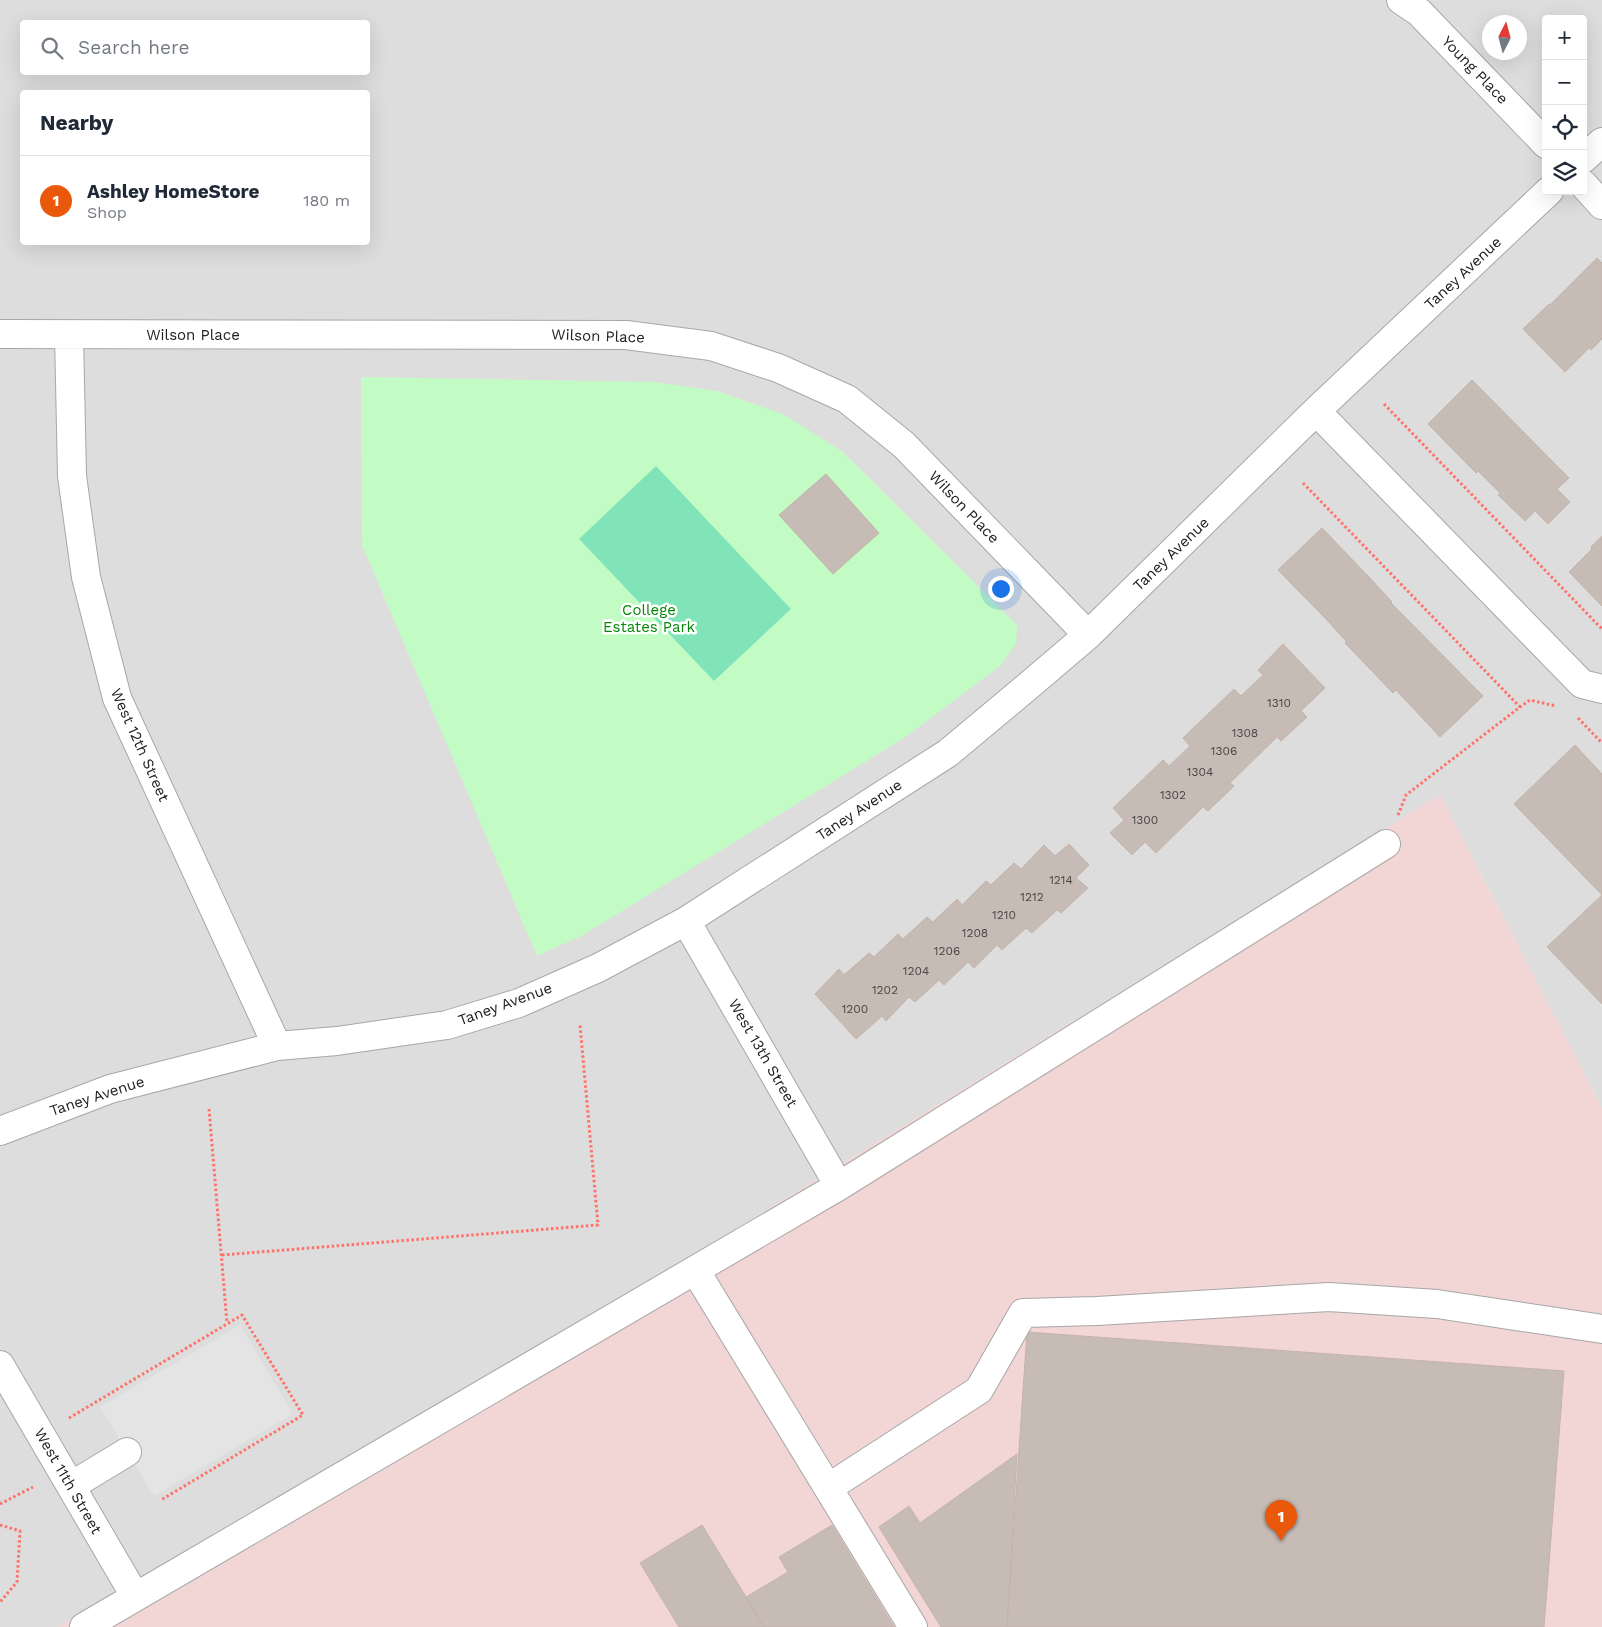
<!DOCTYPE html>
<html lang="en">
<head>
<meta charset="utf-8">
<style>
	body { margin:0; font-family:"Work Sans",sans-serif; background:#f6f6f7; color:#1f2937 }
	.controls { position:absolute; right:15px; top:15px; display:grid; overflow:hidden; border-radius:5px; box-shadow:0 5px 20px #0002 }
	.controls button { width:45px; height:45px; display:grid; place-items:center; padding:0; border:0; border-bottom:1px solid #e0e1e3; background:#fff; color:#1f2937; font:25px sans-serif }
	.compass { position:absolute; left:1482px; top:15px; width:45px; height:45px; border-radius:50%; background:#fff; box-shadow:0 5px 20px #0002; rotate:6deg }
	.you { position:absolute; left:1000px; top:588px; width:18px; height:18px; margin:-12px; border:4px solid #fff; border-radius:50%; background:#1a73e8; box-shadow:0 0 0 8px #1a73e833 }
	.badge { display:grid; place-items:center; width:32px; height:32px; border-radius:50%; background:#ea580c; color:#fff; font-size:16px; font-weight:700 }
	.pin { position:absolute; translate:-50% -41px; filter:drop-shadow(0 1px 2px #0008) }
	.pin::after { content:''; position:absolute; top:26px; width:18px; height:15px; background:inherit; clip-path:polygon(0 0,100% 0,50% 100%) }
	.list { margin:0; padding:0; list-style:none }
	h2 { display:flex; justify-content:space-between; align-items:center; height:65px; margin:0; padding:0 20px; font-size:21px }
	h2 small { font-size:16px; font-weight:400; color:#747a83 }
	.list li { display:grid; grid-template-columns:32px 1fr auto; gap:15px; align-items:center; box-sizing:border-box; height:90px; padding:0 20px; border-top:1px solid #e0e1e3 }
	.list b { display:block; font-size:19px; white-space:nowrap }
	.list p { margin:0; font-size:16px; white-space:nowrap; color:#747a83 }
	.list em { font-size:16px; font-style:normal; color:#747a83 }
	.icon { flex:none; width:28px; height:28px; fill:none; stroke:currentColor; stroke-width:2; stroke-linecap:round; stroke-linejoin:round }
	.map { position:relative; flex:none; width:1602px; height:1627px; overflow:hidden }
	.search { position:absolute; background:#fff; box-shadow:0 5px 20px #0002; left:20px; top:20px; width:350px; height:55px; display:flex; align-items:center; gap:12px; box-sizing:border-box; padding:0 18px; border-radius:5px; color:#747a83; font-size:19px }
	.panel { position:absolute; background:#fff; box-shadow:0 5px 20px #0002; left:20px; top:90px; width:350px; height:155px; border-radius:5px }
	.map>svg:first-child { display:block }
	.residential { fill:#dedddd; fill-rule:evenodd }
	.commercial { fill:#f2d5d5 }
	.park { fill:#c2fcc4 }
	.pitch { fill:#81e4b9 }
	.parking { fill:#e4e4e4 }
	.building { fill:#c6bcb5; stroke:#c4b3a8 }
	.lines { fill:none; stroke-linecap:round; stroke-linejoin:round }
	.minor-casing { stroke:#a7a7a7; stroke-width:30 }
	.path { stroke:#ff7269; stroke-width:3; stroke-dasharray:2.5 2.5; stroke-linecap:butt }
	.minor { stroke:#fff; stroke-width:28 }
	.labels { text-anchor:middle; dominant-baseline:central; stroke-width:5; stroke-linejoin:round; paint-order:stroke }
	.number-label { font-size:12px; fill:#4a4745 }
	.street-label { font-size:15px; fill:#202020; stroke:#fff }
	.park-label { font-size:15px; fill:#06870a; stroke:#fff }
</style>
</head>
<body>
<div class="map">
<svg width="1602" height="1627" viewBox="0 0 1602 1627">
	<rect width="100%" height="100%" fill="#f1ede6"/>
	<path class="residential" d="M0 0H1602V1108L1440 795 707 1247 58 1627H0ZM1546 19H1583V191H1546ZM22 22H368V72H22ZM1490 22H1520V52H1490ZM22 92H368V242H22Z"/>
	<path class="commercial" d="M1440 795 1602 1108V1627H58L707 1247Z"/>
	<path class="park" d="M361 377 654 382 717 391 783 414 843 452 1017 625 1016 644 1000 666 904 738 583 935 537 956 362 545Z"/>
	<path class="pitch" d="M656 466 791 609 714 681 579 539Z"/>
	<path class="parking" d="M240 1325 293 1414 154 1496 100 1407Z"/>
	<path class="building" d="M1597 258 1602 263V339L1591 350 1589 348 1565 372 1523 329 1549 304 1550 305Z
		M1472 380 1569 478 1557 489 1570 502 1548 524 1535 511 1525 521 1498 495 1500 493 1478 471 1476 473 1428 424Z
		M826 474 879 533 833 574 779 515Z
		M1322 528 1369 577 1392 602 1391 603 1483 696 1440 737 1396 690 1393 693 1345 643 1347 642 1325 618 1278 570Z
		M1602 536V606L1569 572 1592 549 1591 547Z
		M1283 644 1325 688 1301 711 1307 717 1281 741 1277 737 1230 783 1234 786 1208 811 1203 807 1156 853 1145 842 1132 855 1110 833 1124 820 1113 808 1163 760 1169 766 1190 746 1183 738 1234 689 1241 696 1263 675 1258 670Z
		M1575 745 1602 774V895L1514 804Z
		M1069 844 1089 865 1076 878 1088 888 1061 913 1057 910 1032 933 1026 928 1002 950 997 945 974 968 968 962 944 985 939 980 915 1002 909 997 886 1021 882 1016 856 1039 815 994 839 969 844 975 869 953 874 957 898 934 903 939 927 917 933 922 957 899 962 905 986 881 991 885 1014 863 1021 869 1044 845 1055 856Z
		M1602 895V1004L1547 947Z
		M1027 1332 1564 1371 1544 1627H1007Z
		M1017 1454 1007 1627H941L879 1527 909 1506 920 1523Z
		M702 1525 746 1597 764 1627H679L640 1563Z
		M832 1525 894 1627H764L746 1597 788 1572 779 1557Z"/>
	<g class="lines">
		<defs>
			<path id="minor" d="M1401 0 1419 12 1546 144
				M1583 159 1602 142
				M1583 184 1602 205
				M0 334 626 335 711 346 778 368 847 399 904 445 1088 635
				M69 335 72 476 86 577 117 698 277 1046
				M1316 411 1582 684 1602 689
				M686 921 839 1186
				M0 1131 110 1089 277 1046 337 1041 447 1025 519 1003 598 968 686 921 948 753 1027 687 1088 635 1316 411 1549 191
				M695 1270 913 1627
				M0 1365 135 1596
				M71 1486 127 1452
				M828 1488 979 1390 1023 1313 1097 1311 1329 1297 1437 1304 1602 1329
				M84 1627 839 1186 1386 844"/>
		</defs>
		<use href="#minor" class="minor-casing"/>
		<path class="path" d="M1384 404 1602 629
			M1303 483 1520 707
			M1578 718 1602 743
			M1398 815 1406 795 1520 707 1530 700 1556 706
			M209 1109 227 1323
			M222 1255 598 1225 580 1025
			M69 1418 242 1315 303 1415 161 1500
			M0 1504 33 1487
			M0 1525 20 1531 17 1582 0 1602"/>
		<use href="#minor" class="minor"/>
	</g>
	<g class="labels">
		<g class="number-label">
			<text x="1279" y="703">1310</text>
			<text x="1245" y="733">1308</text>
			<text x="1224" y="751">1306</text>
			<text x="1200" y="772">1304</text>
			<text x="1173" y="795">1302</text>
			<text x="1145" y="820">1300</text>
			<text x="1061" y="880">1214</text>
			<text x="1032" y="897">1212</text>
			<text x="1004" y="915">1210</text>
			<text x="975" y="933">1208</text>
			<text x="947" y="951">1206</text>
			<text x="916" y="971">1204</text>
			<text x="885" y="990">1202</text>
			<text x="855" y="1009">1200</text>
		</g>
		<g class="street-label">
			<text transform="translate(1475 70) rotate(46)">Young Place</text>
			<text transform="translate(1463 273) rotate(-43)">Taney Avenue</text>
			<text x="193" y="335">Wilson Place</text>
			<text transform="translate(598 336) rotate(2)">Wilson Place</text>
			<text transform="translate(964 507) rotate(46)">Wilson Place</text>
			<text transform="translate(1171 554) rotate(-44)">Taney Avenue</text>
			<text transform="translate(140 745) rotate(66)">West 12th Street</text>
			<text transform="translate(859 810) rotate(-33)">Taney Avenue</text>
			<text transform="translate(505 1004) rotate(-20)">Taney Avenue</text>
			<text transform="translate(763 1053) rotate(60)">West 13th Street</text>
			<text transform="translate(97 1096) rotate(-18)">Taney Avenue</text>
			<text transform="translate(68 1481) rotate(60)">West 11th Street</text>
		</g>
		<g class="park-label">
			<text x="649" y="610">College<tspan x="649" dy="17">Estates Park</tspan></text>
		</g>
	</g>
</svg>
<div class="controls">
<button>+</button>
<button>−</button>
<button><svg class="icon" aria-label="locate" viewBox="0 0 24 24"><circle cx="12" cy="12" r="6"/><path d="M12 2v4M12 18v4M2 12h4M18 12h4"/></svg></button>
<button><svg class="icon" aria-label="layers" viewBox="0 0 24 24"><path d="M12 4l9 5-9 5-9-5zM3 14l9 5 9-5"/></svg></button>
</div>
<svg class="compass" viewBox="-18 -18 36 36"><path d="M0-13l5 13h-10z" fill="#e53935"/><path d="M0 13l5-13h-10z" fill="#747a83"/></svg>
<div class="you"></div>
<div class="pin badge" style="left:1281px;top:1541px">1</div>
<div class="search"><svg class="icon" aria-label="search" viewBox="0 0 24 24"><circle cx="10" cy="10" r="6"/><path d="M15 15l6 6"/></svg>Search here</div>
<section class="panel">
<h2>Nearby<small></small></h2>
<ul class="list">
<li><span class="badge">1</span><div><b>Ashley HomeStore</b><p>Shop</p></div><em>180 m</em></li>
</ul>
</section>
</div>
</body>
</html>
